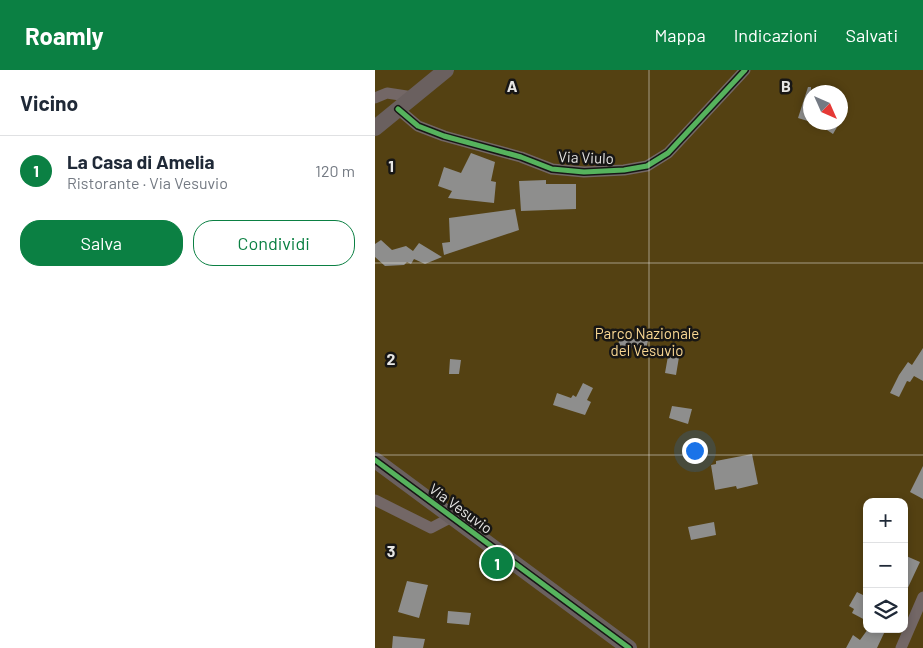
<!DOCTYPE html>
<html lang="it">
<head>
<meta charset="utf-8">
<style>
	body { margin:0; font-family:Barlow,sans-serif; background:#f6f6f7; color:#1f2937 }
	.controls { position:absolute; right:15px; bottom:15px; display:grid; overflow:hidden; border-radius:10px; box-shadow:0 2px 8px #0003 }
	.controls button { width:45px; height:45px; display:grid; place-items:center; padding:0; border:0; border-bottom:1px solid #e0e1e3; background:#fff; color:#1f2937; font:25px sans-serif }
	.compass { position:absolute; left:428px; top:15px; width:45px; height:45px; border-radius:50%; background:#fff; box-shadow:0 2px 8px #0003; rotate:135deg }
	.you { position:absolute; left:319px; top:380px; width:18px; height:18px; margin:-12px; border:4px solid #fff; border-radius:50%; background:#1a73e8; box-shadow:0 0 0 8px #1a73e833 }
	.badge { display:grid; place-items:center; width:32px; height:32px; border-radius:50%; background:#0b8043; color:#fff; font-size:16px; font-weight:700 }
	.pin { position:absolute; translate:-50% -50%; border:2px solid #fff; box-shadow:0 1px 5px #0006 }
	.list { margin:0; padding:0; list-style:none }
	h2 { display:flex; justify-content:space-between; align-items:center; height:65px; margin:0; padding:0 20px; font-size:21px }
	h2 small { font-size:16px; font-weight:400; color:#747a83 }
	.list li { display:grid; grid-template-columns:32px 1fr auto; gap:15px; align-items:center; box-sizing:border-box; height:70px; padding:0 20px; border-top:1px solid #e0e1e3 }
	.list b { display:block; font-size:19px; white-space:nowrap }
	.list p { margin:0; font-size:16px; white-space:nowrap; color:#747a83 }
	.list em { font-size:16px; font-style:normal; color:#747a83 }
	.actions { display:flex; gap:10px; padding:15px 20px }
	.actions a { flex:1; padding:11px 0; border:1px solid #0b8043; border-radius:20px; text-align:center; font-size:18px; color:#0b8043 }
	.actions .main { background:#0b8043; color:#fff }
	.icon { flex:none; width:28px; height:28px; fill:none; stroke:currentColor; stroke-width:2; stroke-linecap:round; stroke-linejoin:round }
	.map { position:relative; flex:none; width:548px; height:578px; overflow:hidden }
	header { display:flex; align-items:center; gap:30px; box-sizing:border-box; height:70px; padding:0 25px; background:#0b8043; color:#fff }
	header strong { font-size:24px }
	nav { display:flex; gap:28px; margin-inline-start:auto; font-size:18px }
	main { display:flex }
	aside { flex:1; background:#fff }
	.map>svg:first-child { display:block }
	.green { fill:#544112; fill-rule:evenodd }
	.building { fill:#8e8e8d }
	.lines { fill:none; stroke-linecap:round; stroke-linejoin:round }
	.street { stroke:#736766; stroke-width:11 }
	.secondary { stroke:#6a605f; stroke-width:16 }
	.cycleway-casing { stroke:#171615; stroke-width:8 }
	.cycleway { stroke:#56b35d; stroke-width:5 }
	.grid { fill:none; stroke:#e7e6e4; stroke-width:1; stroke-opacity:0.55 }
	.labels { text-anchor:middle; dominant-baseline:central; stroke-width:5; stroke-linejoin:round; paint-order:stroke }
	.street-label { font-size:15px; fill:#e7e6e4; stroke:#171615 }
	.park-label { font-size:15px; fill:#f9d793; stroke:#171615 }
	.grid-label { font-size:16px; text-anchor:middle; font-weight:bold; fill:#e7e6e4; stroke:#171615; stroke-width:5; stroke-linejoin:round; paint-order:stroke }
</style>
</head>
<body>
<header>
<strong>Roamly</strong>
<nav><a>Mappa</a><a>Indicazioni</a><a>Salvati</a></nav>
</header>
<main>
<aside>
<h2>Vicino<small></small></h2>
<ul class="list">
<li><span class="badge">1</span><div><b>La Casa di Amelia</b><p>Ristorante · Via Vesuvio</p></div><em>120 m</em></li>
</ul>
<div class="actions"><a class="main">Salva</a><a>Condividi</a></div>
</aside>
<div class="map">
<svg width="548" height="578" viewBox="0 0 548 578">
	<rect width="100%" height="100%" fill="#2e2d2b"/>
	<path class="green" d="M0 0H548V578H0ZM436 22H466V52H436ZM492 432H529V559H492Z"/>
	<path class="building" d="M433 17H436V52L423 48Z
		M440 52H465L458 64Z
		M96 83 120 92 116 111 121 112 119 133 73 128 77 121 63 116 69 97 86 103Z
		M171 110V114H201V139L146 141 144 111Z
		M140 139 144 160 69 185 67 173 75 172 74 148Z
		M6 170 17 180 31 176 38 181 44 173 67 187 50 194 39 189 36 194 32 192 29 195 10 196 0 187V174Z
		M245 267 273 271 271 280 243 275Z
		M548 278V311L539 306 535 312 532 311 524 327 515 323 524 305 533 292 537 295Z
		M293 286 304 287 301 305 290 303Z
		M75 289 86 290 84 304H74Z
		M208 313 218 318 212 330 216 332 210 345 178 335 182 323 196 328 198 325 201 327Z
		M297 336 317 339 313 354 294 348Z
		M377 384 383 414 362 419 361 416 340 420 336 395 341 394V391Z
		M548 396V429L535 422Z
		M339 452 341 465 316 470 313 457Z
		M529 485 545 492 529 526Z
		M32 511 53 515 44 548 23 542Z
		M482 522 492 527V551L477 543 479 539 474 536Z
		M73 541 96 543 94 555 72 553Z
		M493 559H511L502 578H471L478 565 485 570Z
		M18 566 50 569 48 578H17Z"/>
	<g class="lines">
		<path class="street" d="M0 28 12 23 38 27
			M23 39 43 56 69 66 146 87 177 99 209 102 249 100 272 96 293 83 370 0
			M0 430 56 458 77 447
			M526 578 548 527"/>
		<path class="secondary" d="M0 58 71 0
			M0 390 254 578"/>
		<defs>
			<path id="cycleway" d="M23 39 43 56 69 66 146 87 177 99 209 102 249 100 272 96 293 83 370 0
				M0 390 254 578"/>
		</defs>
		<use href="#cycleway" class="cycleway-casing"/>
		<use href="#cycleway" class="cycleway"/>
	</g>
	<path class="grid" d="M274 0V578M0 193H548M0 385H548"/>
	<g class="labels">
		<g class="street-label">
			<text transform="translate(211 87) rotate(2)">Via Viulo</text>
			<text transform="translate(86 438) rotate(36)">Via Vesuvio</text>
		</g>
		<g class="park-label">
			<text x="272" y="263">Parco Nazionale<tspan x="272" dy="17">del Vesuvio</tspan></text>
		</g>
	</g>
	<g class="grid-label">
		<text x="137" y="22">A</text>
		<text x="411" y="22">B</text>
		<text x="16" y="102">1</text>
		<text x="16" y="295">2</text>
		<text x="16" y="487">3</text>
	</g>
</svg>
<div class="controls">
<button>+</button>
<button>−</button>
<button><svg class="icon" aria-label="layers" viewBox="0 0 24 24"><path d="M12 4l9 5-9 5-9-5zM3 14l9 5 9-5"/></svg></button>
</div>
<svg class="compass" viewBox="-18 -18 36 36"><path d="M0-13l5 13h-10z" fill="#e53935"/><path d="M0 13l5-13h-10z" fill="#747a83"/></svg>
<div class="you"></div>
<div class="pin badge" style="left:122px;top:493px">1</div>
</div>
</main>
</body>
</html>
